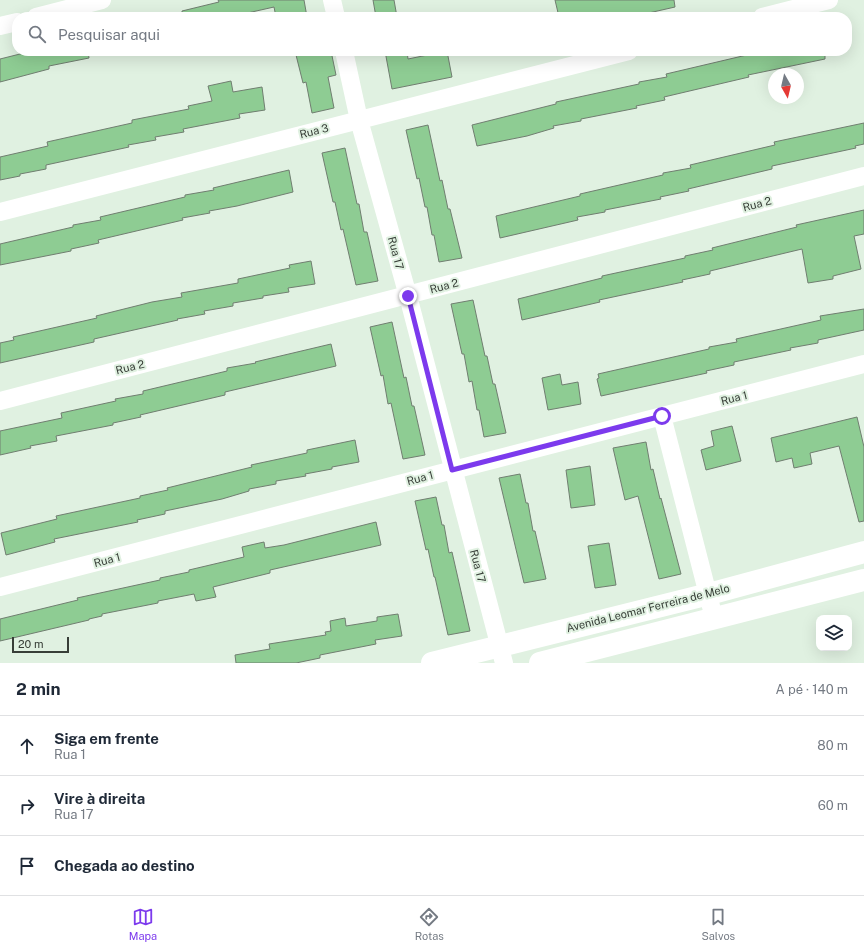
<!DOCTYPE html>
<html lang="pt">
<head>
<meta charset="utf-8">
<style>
	body { margin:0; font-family:"Public Sans",sans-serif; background:#f2f2f3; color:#1f2937 }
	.controls { position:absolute; right:12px; bottom:12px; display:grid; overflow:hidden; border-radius:8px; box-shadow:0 4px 16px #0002 }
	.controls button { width:36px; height:36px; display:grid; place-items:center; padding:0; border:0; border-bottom:1px solid #e0e1e3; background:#fff; color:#1f2937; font:20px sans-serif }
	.compass { position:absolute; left:768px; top:68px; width:36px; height:36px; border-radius:50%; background:#fff; box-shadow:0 4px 16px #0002; rotate:172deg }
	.scale { position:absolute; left:12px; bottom:10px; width:57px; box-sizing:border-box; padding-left:4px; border:2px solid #373e37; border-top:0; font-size:11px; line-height:14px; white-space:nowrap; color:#373e37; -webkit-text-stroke:3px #e0f1e1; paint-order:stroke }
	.stop { position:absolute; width:12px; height:12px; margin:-9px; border:3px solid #7c3aed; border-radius:50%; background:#fff }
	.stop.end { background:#7c3aed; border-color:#fff; box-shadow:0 1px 4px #0008 }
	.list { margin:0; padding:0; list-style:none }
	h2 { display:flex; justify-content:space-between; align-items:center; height:52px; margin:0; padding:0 16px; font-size:17px }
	h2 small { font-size:13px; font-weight:400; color:#747a83 }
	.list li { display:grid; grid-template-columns:26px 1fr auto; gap:12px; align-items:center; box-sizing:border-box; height:60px; padding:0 16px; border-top:1px solid #e0e1e3 }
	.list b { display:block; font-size:15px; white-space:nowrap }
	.list p { margin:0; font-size:13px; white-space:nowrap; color:#747a83 }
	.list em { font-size:13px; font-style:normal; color:#747a83 }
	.icon { flex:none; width:22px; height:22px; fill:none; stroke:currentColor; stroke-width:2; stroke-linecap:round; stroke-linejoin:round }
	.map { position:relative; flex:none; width:864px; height:663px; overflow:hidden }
	.search { position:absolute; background:#fff; box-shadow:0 4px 16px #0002; left:12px; right:12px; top:12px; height:44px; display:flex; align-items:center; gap:10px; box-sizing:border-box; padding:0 14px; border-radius:16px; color:#747a83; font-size:15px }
	.sheet { height:232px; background:#fff }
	nav { display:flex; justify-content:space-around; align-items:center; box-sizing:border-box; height:56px; border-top:1px solid #e0e1e3; background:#fff; font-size:11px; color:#747a83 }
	nav a { display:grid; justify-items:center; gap:2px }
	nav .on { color:#7c3aed }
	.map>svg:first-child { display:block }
	.building { fill:#8ecc93; stroke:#707e70 }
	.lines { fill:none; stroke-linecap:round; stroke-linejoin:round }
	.street { stroke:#fff; stroke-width:18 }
	.secondary { stroke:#fff; stroke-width:22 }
	.route { stroke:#7c3aed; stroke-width:5 }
	.labels { text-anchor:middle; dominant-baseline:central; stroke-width:4; stroke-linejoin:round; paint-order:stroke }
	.street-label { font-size:11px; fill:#373e37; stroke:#e0f1e1 }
</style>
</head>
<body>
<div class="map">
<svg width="864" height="663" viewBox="0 0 864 663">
	<rect width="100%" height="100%" fill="#e0f1e1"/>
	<path class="building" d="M218 0H304L307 17H276L274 7 243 14 244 17H182V11L219 2Z
		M373 0H394L397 17H376Z
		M555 0H674L675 7 631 17H559Z
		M24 51H88L89 58 49 66V69L0 82V59L24 53Z
		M295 51H331L336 75 328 77 334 108 312 113 306 82 303 83Z
		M385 51H407L408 59 447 51 452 77 392 89Z
		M750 51H825V59L748 75 749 77 664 97 665 100 636 106 637 108 581 119V121L553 126 554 128 527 136 477 146 472 125 556 104V102L639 84V82L667 77 666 74 751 54Z
		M231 81 233 92 262 87 265 110 239 114 240 118 183 129 184 132 155 137 156 140 128 145 129 147 46 165V169L20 174V176L0 180V157L48 146 47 142 132 123V120L189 109 188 106 212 101 208 86Z
		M864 123V144L855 146 856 148 772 166V169L688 189 689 191 660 197 661 199 605 210V212L577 217 578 220 500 238 496 216 580 196V194L663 175V173L691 168 690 165 775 145 774 142Z
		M428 125 440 181 442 180 448 209H450L462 258 439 262 434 235H432L427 207H425L419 178 417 179 406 130Z
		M345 148 357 204H359L364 232H367L378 281 356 285 343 229 341 230 335 202H333L322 153Z
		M289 170 293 192 237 206 209 211 210 213 182 218 183 220 98 240 99 243 71 249V251L0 265V244L73 227V225L101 220 100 217 185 197V195L214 190 213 188Z
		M864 210V234L854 236 861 269 833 276V279L808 283 802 249 710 271V274L682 280 683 282 599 300 600 302 522 320 518 299 602 278V276L685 258V256L713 250 712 248 797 227 796 225Z
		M311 261 315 284 288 288 289 292 263 296V298L233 303V306L204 311 205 314 177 319 178 320 94 339V342L0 363V343L14 340 13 337 97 318 96 316 152 302 182 297 181 293 238 283V279L290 268 289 265Z
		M473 300 485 356H487L493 384H495L506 433 484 437 479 410H477L472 381 469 382 464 354H462L451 304Z
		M864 309V330L818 340V343L790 348 791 350 734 362V365L706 371 707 373 601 396 597 379 599 378 598 374 709 349V347L737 342 736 339 821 320 820 316Z
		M392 322 404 378 406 377 412 406H414L425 455 403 459 391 403 388 404 383 375 381 376 370 327Z
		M331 344 336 366 225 392V395L140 415 141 417 113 423V425L56 436 57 441 30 446 31 448 0 455V431L62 418 61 413 116 401 115 399 143 394V391L227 371V368L256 363 255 362Z
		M560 374 562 385 578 382 581 404 548 410 542 378Z
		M857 417 864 447V521L859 522 839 446 810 453 812 464 794 468 792 458 776 462 771 438Z
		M732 426 741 461 706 470 701 450 714 446 711 431Z
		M355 440 359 462 332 467V469L305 474 306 476 276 481V484L249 489V491L222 499 165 511V514L137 520 138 522 54 539 55 542 6 555 1 533 57 519 56 516 140 498V496L168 490 167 488 252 467 251 465 307 453V450Z
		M646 442 651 470 653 469 660 499 661 498 681 574 659 579 638 496 625 500 613 448Z
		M590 466 595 505 571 508 566 470Z
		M520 474 526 503H528L533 531H535L546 579 524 583 499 478Z
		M436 497 442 525H444L449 553 452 552 470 631 448 635 435 577H434L428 549 426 550 415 501Z
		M376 522 381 545 270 570V573L213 587 216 597 196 601 194 594 158 601V603L102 614V616L89 619V620L0 641V619L78 600 77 598 160 580V578L189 572V570L244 557 242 547 264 542 265 548 284 545Z
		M609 543 616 585 595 588 588 546Z
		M398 614 402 636 375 640 376 644 320 655V658L296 663H236L235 655 270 649 269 644 326 635 325 632 331 631 330 621 345 618 346 626 377 621V617Z"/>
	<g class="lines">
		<path class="street" d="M332 0 336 17
			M36 17 102 0
			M762 17 829 0
			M0 26 17 22
			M344 51 359 120 408 296 504 663
			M0 212 629 51
			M0 401 864 176
			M662 416 714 618
			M0 587 864 364"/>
		<path class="secondary" d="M432 663 709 594 864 552
			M540 663 864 580"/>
	</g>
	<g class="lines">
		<path class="route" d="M408 296 452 470 662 416"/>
	</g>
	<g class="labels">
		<g class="street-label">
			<text transform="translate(314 131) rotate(-14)">Rua 3</text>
			<text transform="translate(757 204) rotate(-15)">Rua 2</text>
			<text transform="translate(396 253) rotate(75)">Rua 17</text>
			<text transform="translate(444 286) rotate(-15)">Rua 2</text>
			<text transform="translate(130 367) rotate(-14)">Rua 2</text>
			<text transform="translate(734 398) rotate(-14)">Rua 1</text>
			<text transform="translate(420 478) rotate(-15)">Rua 1</text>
			<text transform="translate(107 560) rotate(-15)">Rua 1</text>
			<text transform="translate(478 566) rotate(75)">Rua 17</text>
			<text transform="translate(648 608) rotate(-14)">Avenida Leomar Ferreira de Melo</text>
		</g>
	</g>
</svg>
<div class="controls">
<button><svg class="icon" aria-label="layers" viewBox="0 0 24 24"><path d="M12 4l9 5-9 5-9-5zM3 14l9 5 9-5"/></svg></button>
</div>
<svg class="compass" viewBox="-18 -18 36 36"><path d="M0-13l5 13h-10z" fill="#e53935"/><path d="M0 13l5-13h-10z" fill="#747a83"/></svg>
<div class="scale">20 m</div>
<div class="stop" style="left:662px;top:416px"></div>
<div class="stop end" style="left:408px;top:296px"></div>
<div class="search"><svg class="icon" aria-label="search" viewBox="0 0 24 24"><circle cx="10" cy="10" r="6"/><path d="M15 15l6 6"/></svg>Pesquisar aqui</div>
</div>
<section class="sheet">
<h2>2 min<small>A pé · 140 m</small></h2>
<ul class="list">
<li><svg class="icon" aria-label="ahead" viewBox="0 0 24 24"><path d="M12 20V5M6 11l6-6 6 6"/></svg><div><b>Siga em frente</b><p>Rua 1</p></div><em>80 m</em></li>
<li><svg class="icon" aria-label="right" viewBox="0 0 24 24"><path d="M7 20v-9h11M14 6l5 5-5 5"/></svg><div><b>Vire à direita</b><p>Rua 17</p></div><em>60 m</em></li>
<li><svg class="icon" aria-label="arrive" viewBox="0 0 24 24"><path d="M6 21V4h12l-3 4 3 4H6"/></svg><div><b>Chegada ao destino</b></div></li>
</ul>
</section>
<nav>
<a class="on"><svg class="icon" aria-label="map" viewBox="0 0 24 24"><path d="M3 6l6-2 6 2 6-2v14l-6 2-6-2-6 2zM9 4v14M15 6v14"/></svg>Mapa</a>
<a><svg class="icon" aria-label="directions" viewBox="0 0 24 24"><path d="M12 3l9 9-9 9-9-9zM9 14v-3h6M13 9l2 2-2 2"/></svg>Rotas</a>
<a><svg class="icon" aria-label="saved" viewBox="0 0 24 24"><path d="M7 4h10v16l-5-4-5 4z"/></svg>Salvos</a>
</nav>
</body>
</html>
